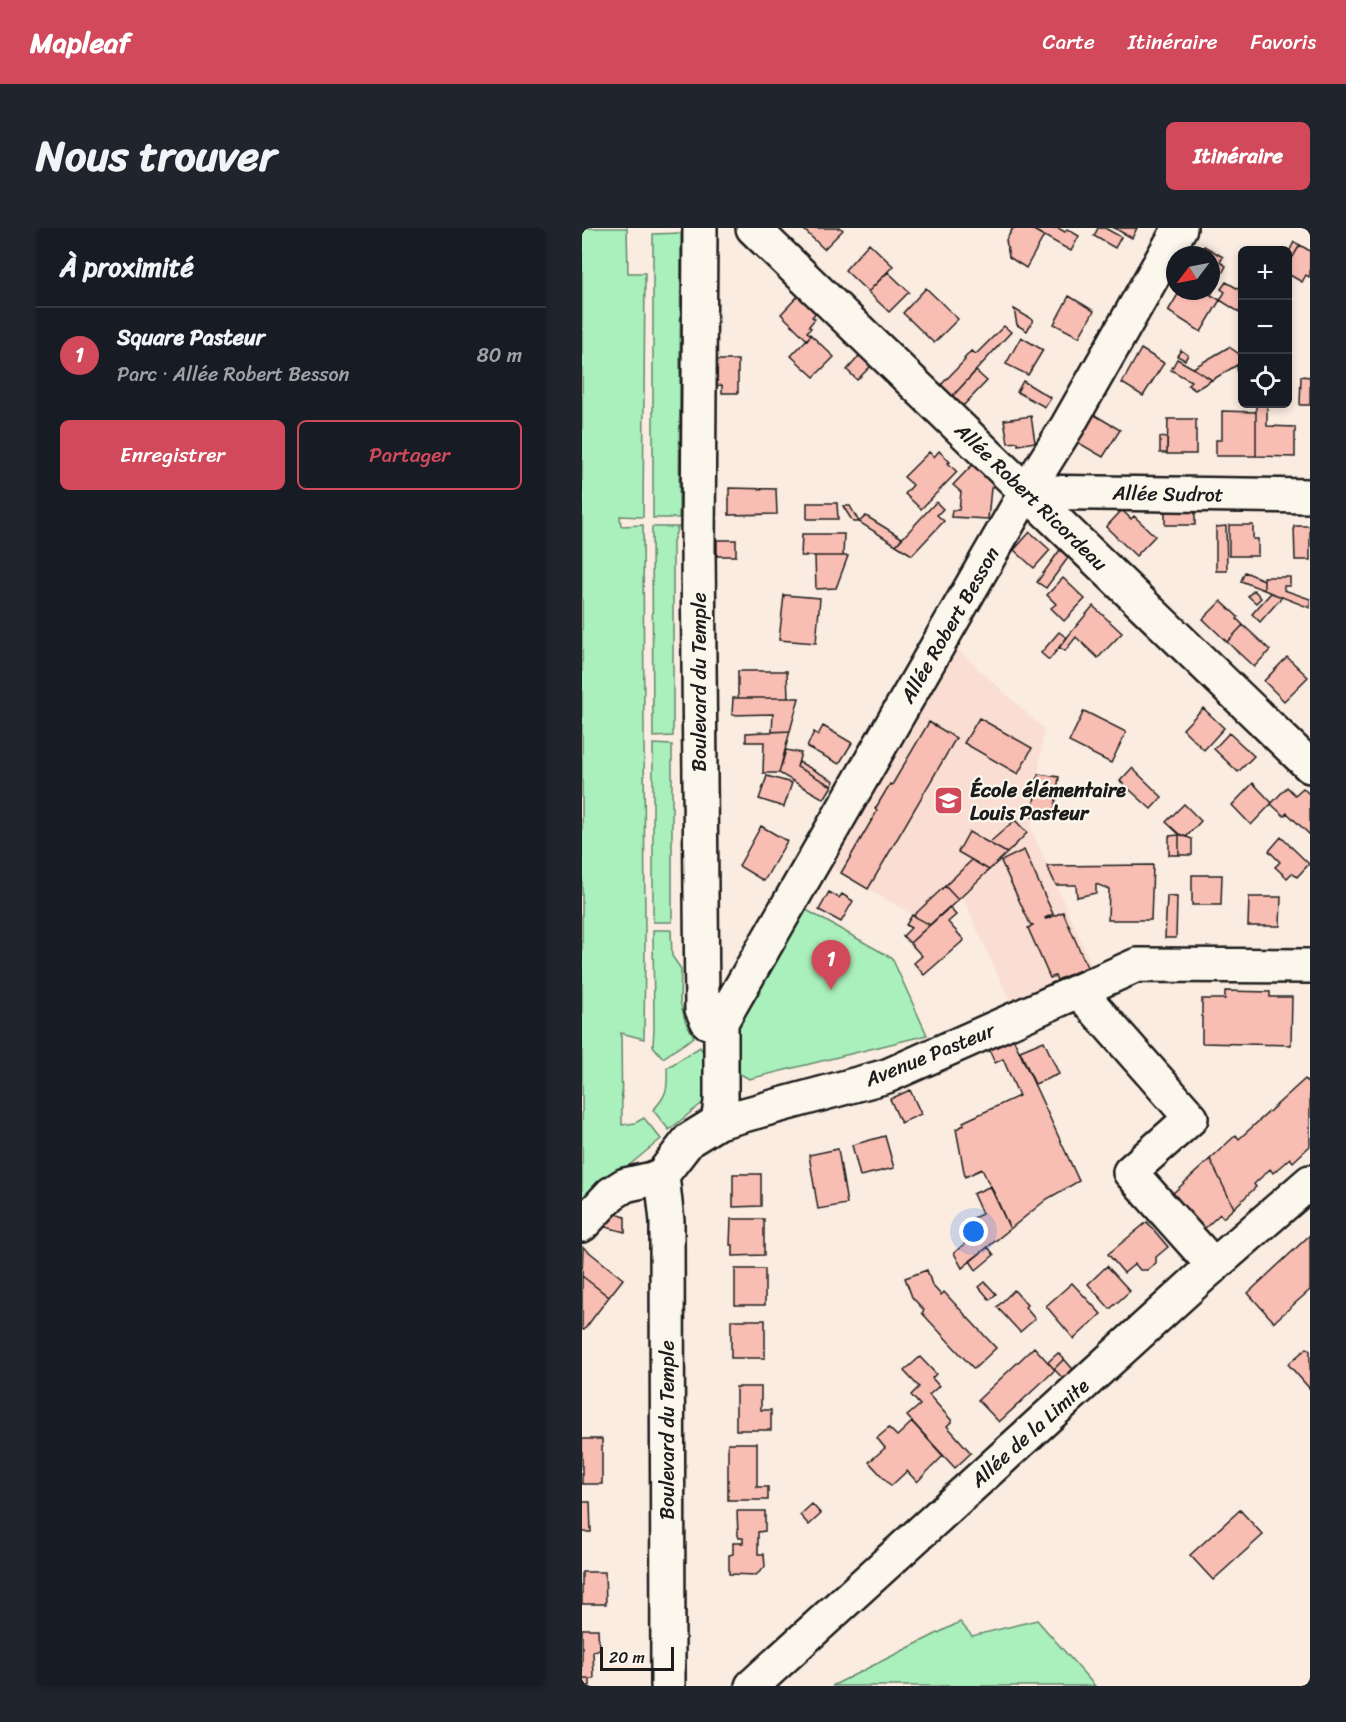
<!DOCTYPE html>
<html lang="fr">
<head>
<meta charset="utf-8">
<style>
	body { margin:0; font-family:Sriracha,sans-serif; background:#20242c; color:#f1f3f6 }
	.controls { position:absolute; right:18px; top:18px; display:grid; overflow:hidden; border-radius:9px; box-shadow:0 3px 9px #0003 }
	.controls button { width:54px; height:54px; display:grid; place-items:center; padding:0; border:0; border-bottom:2px solid #363941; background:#171b24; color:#f1f3f6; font:30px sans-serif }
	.compass { position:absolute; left:584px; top:18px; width:54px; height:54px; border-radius:50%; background:#171b24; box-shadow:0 3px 9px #0003; rotate:238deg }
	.scale { position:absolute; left:18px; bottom:15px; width:74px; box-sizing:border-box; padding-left:6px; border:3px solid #1c1c1c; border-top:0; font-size:16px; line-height:21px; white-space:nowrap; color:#1c1c1c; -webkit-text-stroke:4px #fbf7ec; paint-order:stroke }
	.you { position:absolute; left:392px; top:1004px; width:21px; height:21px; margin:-15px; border:4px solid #fff; border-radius:50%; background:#1a73e8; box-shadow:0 0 0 9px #1a73e833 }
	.badge { display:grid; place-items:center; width:39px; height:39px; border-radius:50%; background:#d1495b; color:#fff; font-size:20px; font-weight:700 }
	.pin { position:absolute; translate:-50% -50px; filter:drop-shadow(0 2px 3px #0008) }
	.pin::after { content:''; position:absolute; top:32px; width:21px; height:18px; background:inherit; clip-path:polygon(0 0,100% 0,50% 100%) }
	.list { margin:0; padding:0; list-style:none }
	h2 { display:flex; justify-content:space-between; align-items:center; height:78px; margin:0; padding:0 24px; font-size:26px }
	h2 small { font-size:20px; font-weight:400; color:#9ea1a6 }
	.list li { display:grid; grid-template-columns:39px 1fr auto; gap:18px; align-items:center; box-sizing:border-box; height:96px; padding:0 24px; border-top:2px solid #363941 }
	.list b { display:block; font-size:22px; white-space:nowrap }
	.list p { margin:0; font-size:20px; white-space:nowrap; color:#9ea1a6 }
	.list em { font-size:20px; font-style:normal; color:#9ea1a6 }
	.actions { display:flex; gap:12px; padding:18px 24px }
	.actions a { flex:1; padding:14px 0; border:2px solid #d1495b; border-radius:9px; text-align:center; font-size:21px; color:#d1495b }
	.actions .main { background:#d1495b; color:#fff }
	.icon { flex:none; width:33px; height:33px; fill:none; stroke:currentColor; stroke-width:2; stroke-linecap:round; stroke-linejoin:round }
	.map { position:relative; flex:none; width:728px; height:1458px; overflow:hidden; border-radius:9px }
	header { display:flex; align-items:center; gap:36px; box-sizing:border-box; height:84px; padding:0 30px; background:#d1495b; color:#fff }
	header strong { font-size:28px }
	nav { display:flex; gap:33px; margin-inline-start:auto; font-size:21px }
	.intro { display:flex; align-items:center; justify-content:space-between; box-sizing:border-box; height:144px; padding:0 36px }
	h1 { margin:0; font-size:42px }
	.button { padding:15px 27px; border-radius:9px; background:#d1495b; color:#fff; font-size:21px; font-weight:700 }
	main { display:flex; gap:36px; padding:0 36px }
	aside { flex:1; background:#171b24; border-radius:9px; box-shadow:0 3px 9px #0003 }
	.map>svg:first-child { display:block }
	.built { fill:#faded3 }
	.green { fill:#aaf0bc; stroke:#63866c; stroke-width:1.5 }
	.building { fill:#f9beb3; stroke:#1c1c1c; stroke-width:1.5 }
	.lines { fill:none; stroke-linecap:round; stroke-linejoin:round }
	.minor-casing { stroke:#1c1c1c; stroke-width:38 }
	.minor { stroke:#fbf7ec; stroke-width:33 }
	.labels { text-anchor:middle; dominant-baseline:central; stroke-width:4.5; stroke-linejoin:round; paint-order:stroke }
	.street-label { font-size:20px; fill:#1c1c1c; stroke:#fbf7ec }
	.poi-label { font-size:20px; font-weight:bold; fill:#1c1c1c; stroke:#fbf7ec; text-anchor:start }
</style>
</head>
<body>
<header>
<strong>Mapleaf</strong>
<nav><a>Carte</a><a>Itinéraire</a><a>Favoris</a></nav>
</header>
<div class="intro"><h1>Nous trouver</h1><a class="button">Itinéraire</a></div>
<main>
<aside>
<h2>À proximité<small></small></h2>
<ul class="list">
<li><span class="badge">1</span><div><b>Square Pasteur</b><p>Parc · Allée Robert Besson</p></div><em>80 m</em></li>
</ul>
<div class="actions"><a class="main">Enregistrer</a><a>Partager</a></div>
</aside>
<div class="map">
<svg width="728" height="1458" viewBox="0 0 728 1458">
	<rect width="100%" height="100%" fill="#fbece1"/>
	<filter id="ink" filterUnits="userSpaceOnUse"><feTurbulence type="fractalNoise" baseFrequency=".0167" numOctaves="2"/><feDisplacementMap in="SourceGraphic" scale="12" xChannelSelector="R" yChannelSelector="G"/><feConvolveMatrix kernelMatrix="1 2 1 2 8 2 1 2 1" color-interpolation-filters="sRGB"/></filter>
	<g filter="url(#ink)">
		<path class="built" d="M371 417 462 501 449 601 513 744 431 781 380 668 348 697 244 637Z"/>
		<path class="green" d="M0 0H45L46 45H63L61 289 38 288 39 298 61 297 63 714 62 811 39 805 40 897 53 895 62 890 79 911 45 939 18 957 0 977Z
			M99 5 97 290H71V6Z
			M70 299H96L91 313V508L71 509Z
			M71 516 90 517V694H71Z
			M219 679 310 730 345 807 167 851 153 843V803Z
			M71 702H89L90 728 99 741 98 773 103 792 112 809 81 830 71 818 72 800Z
			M118 819 124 828V872L87 902 71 882C85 868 86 860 85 840Z
			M455 1392 513 1458H250L378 1394 390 1408Z"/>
		<path class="building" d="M220 0H259L261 2 242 21Z
			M431 0H448L462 8 444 40 427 29 424 12Z
			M448 0H476L483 4 485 1 497 8 489 23Z
			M516 0H523L539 9 533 20 512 8Z
			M532 0H555L550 10Z
			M712 14 718 17 706 37V26Z
			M287 15 311 38 286 64 263 42Z
			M718 17 728 23V46L727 49 724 47 720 54 706 46V37Z
			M622 18 641 29 638 34 644 38 637 51 631 47 629 50V27H617Z
			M306 44 327 64 307 84 286 64Z
			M629 54 634 57 629 67 622 63H629Z
			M644 54 660 63V86L638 72 643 64 639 61Z
			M344 60 376 91 352 115 321 85Z
			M598 63H622L638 72 619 104 586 83Z
			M217 67 235 84 230 89 233 91 227 98 229 100 225 104 229 107 225 112 199 86Z
			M487 68 512 83 497 109 472 96Z
			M432 81 451 92 445 103 435 97Z
			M422 98 429 104 368 171 357 159 383 132 382 131 389 123 394 126Z
			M229 107 252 129 232 149 209 128Z
			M439 109 461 122 446 147 424 136Z
			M647 119 660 128V134L630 152 611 140Z
			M559 121 582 135 561 168 540 155Z
			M599 122 606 127 603 132 595 128Z
			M279 126 290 137 275 152 265 142Z
			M595 131 611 140 630 152 613 162 606 157 609 153 589 142Z
			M132 132H156V165H140V157L132 158Z
			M660 134V149H656L655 137Z
			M394 143 405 153 379 180 368 171Z
			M719 148 728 149V177H718Z
			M441 153 469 170 463 179 435 164Z
			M674 176H685V198L713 199V229L674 228Z
			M640 183 674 184V228H634V212H640Z
			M511 186 538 202 521 229 495 214Z
			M449 188 453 214 436 217V214L426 215 422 192Z
			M586 191H614V226H585Z
			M578 209 585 210V225H578Z
			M357 223 368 234 366 235 375 244 339 281 323 266 331 257 322 249 347 224 352 229Z
			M392 235 414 256 409 260 406 291 369 289 370 282H377L379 264 371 257Z
			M147 260 194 261 195 286 147 287Z
			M354 274 361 281 355 287 362 293 330 327 314 317Z
			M225 275H255L256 291H225Z
			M261 278H268L277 294H271Z
			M583 280H613V297H583Z
			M540 282 549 291 552 288 573 308 554 328 524 299Z
			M284 288 320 310 314 317 277 294Z
			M647 297H671V311H676V328H647Z
			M644 298 645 343H634V299Z
			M712 298H728V332H713Z
			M448 304 468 322 452 340 432 322Z
			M220 306H262L261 328H219Z
			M135 312H154V328H135Z
			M480 319 488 327 464 360 455 354Z
			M233 328H266L254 360 234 361Z
			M663 344 682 352V362L659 353Z
			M682 349H708V358H702V362L728 371V380L682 362Z
			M481 350 503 371 482 393 469 380 474 376 465 367Z
			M672 362 679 370 674 375 666 368Z
			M689 365 700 369 678 394 670 386Z
			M202 367 238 370 234 415 197 412Z
			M639 373 656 389 655 391 661 397 645 414 621 391Z
			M511 378 540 405 516 430 494 409 483 423 477 419Z
			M661 397 688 422 672 439 645 414Z
			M477 404 485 410 467 432 459 425Z
			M705 429 726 449 702 473 682 453Z
			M156 443H205L206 470H156Z
			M151 470H217L208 503 190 504 191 486 150 487Z
			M621 480 642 500 622 522 601 501Z
			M502 483 544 504 529 535 487 514Z
			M397 490 450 520 436 546 382 515Z
			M347 494 374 510 286 661 259 645 295 583 293 581 308 556 310 557Z
			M241 498 270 515 257 536 225 519 232 504 236 507Z
			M208 503 197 545H181L182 514H164V505Z
			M647 505 672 528 656 544 632 521Z
			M204 522 219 525 215 539 250 558 242 571 197 545Z
			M217 534 252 553 250 558 215 539Z
			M550 540 580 569 569 581 538 553Z
			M456 546 477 549 471 592 450 589Z
			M185 548 210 555 202 579 177 571Z
			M671 555 690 575 669 597 650 577Z
			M705 559 713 567 721 560 728 567V607L705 585 702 588 689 576Z
			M602 576 619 593 604 609 597 606 584 594Z
			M433 592 445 605 425 625 407 615Z
			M179 598 205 613 182 653 157 638Z
			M387 604 407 615 425 625 407 642 390 632 376 624Z
			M597 606 610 611V627H597Z
			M597 607V627H587V608Z
			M699 609 727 636 715 649 710 645 705 650 693 639 698 634 687 623Z
			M442 622 471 686 463 690 464 691 481 684 505 739 475 752 473 748 468 750 446 700 451 697 448 696 419 633Z
			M390 632 407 642 376 672 363 658Z
			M571 637 569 692H526L527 661 514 656V665L495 669 494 657H474L465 638Z
			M610 647H640L639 677H610Z
			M363 658 376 672 348 697 331 688Z
			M247 664 257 670 260 666 271 673 259 694 237 682Z
			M585 668 595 669 594 710H583Z
			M667 669H699L698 698H666Z
			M367 679 374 687 366 694 382 712 342 747 332 735 340 728 328 715Z
			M330 687 348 697 328 715 321 708 329 700 324 697Z
			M643 763 688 764V769H710L709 817 620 815V771H643Z
			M430 808 497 953 465 971 428 1001 400 941 383 949 374 901 382 897 381 894 437 868 421 831 413 835 406 819Z
			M462 813 477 846 453 856 438 823Z
			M723 851 728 856V918L711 934 708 930 691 945 688 941 672 956 674 959 652 980 628 931 654 907 657 911Z
			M328 862 339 886 319 895 308 871Z
			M303 908 312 940 278 948 270 917Z
			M256 921 265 976 236 981 227 927Z
			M628 931 652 980 641 990 638 986 621 1002 589 967Z
			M151 946H179V978L151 979Z
			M409 958 428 1001 380 1040 372 1025 388 1011 381 995 400 986 391 966Z
			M32 985 43 989V1004L20 998Z
			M149 991H182V1027L151 1028V1017H148Z
			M565 994 586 1019 574 1029V1035L565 1042H558L553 1036 542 1045 526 1026Z
			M728 1007V1062L692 1094 666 1065Z
			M1 1019 41 1051 27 1069 0 1048Z
			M406 1019 412 1027 394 1042 388 1033Z
			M525 1038 548 1063 528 1081 506 1056Z
			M153 1041H183V1077H153Z
			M345 1042 350 1057 359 1067 362 1064 414 1120 392 1141 340 1085 342 1082 330 1069 323 1050Z
			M0 1048 27 1069 2 1102 0 1101Z
			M403 1054 414 1066 408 1072 397 1059Z
			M490 1055 519 1086 492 1111 464 1078Z
			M432 1062 445 1077 443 1079 453 1091 438 1104 415 1079Z
			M149 1092H183V1130H149Z
			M452 1119 473 1142 417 1194 396 1172Z
			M725 1120 728 1123V1161L706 1136Z
			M476 1125 482 1131 472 1141 466 1134Z
			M338 1129 354 1146 350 1150 357 1158 347 1167 370 1193 365 1198 389 1225 373 1240 325 1188 338 1177 329 1167 337 1159 322 1143Z
			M482 1131 497 1148 487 1157 472 1141Z
			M154 1159H179V1182H189V1202H154Z
			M330 1194 361 1228 335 1254 325 1243 309 1258 287 1234 303 1220 295 1210 307 1200 315 1208Z
			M0 1211H20V1256H0Z
			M146 1215H175V1259H186V1272H146Z
			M0 1274H8L9 1304H0Z
			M230 1276 239 1286 227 1297 218 1287Z
			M658 1282 681 1307 631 1352 608 1327Z
			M155 1283H183V1303L176 1304V1326H182L183 1339 174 1347 147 1346V1327L151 1326V1315H161V1310H157L156 1307Z
			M0 1344H23L24 1376H0Z
			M0 1401H16L17 1422 11 1423 12 1451H0Z
			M0 1451H8V1458H0Z"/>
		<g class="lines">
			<defs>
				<path id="minor" d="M118 0 116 319 120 781 126 794H139V874L136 894
					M171 0 728 538
					M444 264 728 268
					M497 763 609 890 548 944 632 1038
					M139 794 444 264 486 197 598 0
					M80 947 85 993 86 1458
					M0 997 29 966 43 957 70 951 80 947 107 912 136 894 305 848 555 737 728 738
					M170 1458 621 1047 728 954"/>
			</defs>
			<use href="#minor" class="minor-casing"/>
			<use href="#minor" class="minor"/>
		</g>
	</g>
	<defs>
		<symbol id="school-square" viewBox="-11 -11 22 22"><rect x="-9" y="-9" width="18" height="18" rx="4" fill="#d1495b" stroke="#fbf7ec"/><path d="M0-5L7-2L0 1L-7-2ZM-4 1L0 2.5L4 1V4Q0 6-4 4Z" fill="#fff"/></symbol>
	</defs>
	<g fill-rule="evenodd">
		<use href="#school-square" x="350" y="556" width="33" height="33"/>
	</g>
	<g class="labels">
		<g class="street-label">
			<text transform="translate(586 266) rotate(1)">Allée Sudrot</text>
			<text transform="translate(449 269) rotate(44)">Allée Robert Ricordeau</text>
			<text transform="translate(368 397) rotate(-60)">Allée Robert Besson</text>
			<text transform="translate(117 454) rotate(-90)">Boulevard du Temple</text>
			<text transform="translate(348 827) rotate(-22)">Avenue Pasteur</text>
			<text transform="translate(85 1202) rotate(-90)">Boulevard du Temple</text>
			<text transform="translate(448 1205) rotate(-42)">Allée de la Limite</text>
		</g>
		<g class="poi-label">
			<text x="388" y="562">École élémentaire<tspan x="388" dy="23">Louis Pasteur</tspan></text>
		</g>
	</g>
</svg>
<div class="controls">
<button>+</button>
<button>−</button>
<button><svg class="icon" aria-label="locate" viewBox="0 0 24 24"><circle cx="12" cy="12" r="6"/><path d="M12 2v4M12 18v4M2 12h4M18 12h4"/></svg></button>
</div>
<svg class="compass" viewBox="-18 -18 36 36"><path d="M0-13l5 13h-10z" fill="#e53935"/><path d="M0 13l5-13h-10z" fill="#9ea1a6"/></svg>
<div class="scale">20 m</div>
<div class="you"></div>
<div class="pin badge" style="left:249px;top:762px">1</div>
</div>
</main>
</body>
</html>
